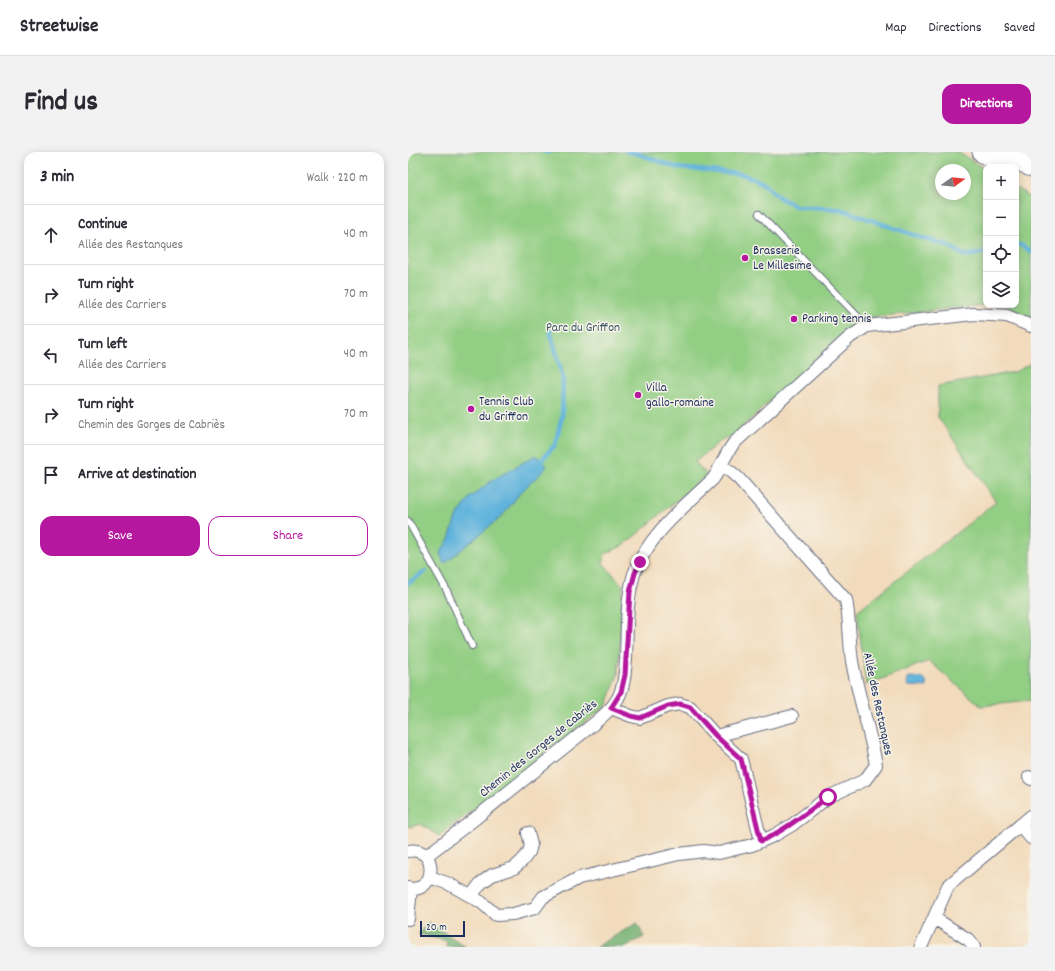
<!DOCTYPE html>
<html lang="en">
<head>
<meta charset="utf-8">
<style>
	body { margin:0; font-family:Dekko,sans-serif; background:#f2f2f3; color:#2b2b33 }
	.controls { position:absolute; right:12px; top:12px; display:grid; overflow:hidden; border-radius:8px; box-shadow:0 2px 10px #0003 }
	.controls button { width:36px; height:36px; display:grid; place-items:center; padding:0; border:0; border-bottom:1px solid #e1e1e2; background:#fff; color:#2b2b33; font:20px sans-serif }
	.compass { position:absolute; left:527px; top:12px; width:36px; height:36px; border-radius:50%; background:#fff; box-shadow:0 2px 10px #0003; rotate:75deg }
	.scale { position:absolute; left:12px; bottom:10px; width:45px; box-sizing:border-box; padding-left:4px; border:2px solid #1b2f5e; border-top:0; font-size:11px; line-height:14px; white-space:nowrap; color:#1b2f5e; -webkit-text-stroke:3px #f7f3e8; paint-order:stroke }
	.stop { position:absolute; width:12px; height:12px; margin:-9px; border:3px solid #b5179e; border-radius:50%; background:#fff }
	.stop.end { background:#b5179e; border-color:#fff; box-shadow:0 1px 4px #0008 }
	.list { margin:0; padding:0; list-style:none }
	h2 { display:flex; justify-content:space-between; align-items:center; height:52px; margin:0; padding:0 16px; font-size:17px }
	h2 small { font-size:13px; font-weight:400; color:#7c7c81 }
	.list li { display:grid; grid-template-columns:26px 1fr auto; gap:12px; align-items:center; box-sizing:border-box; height:60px; padding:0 16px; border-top:1px solid #e1e1e2 }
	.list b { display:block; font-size:15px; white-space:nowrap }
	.list p { margin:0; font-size:13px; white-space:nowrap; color:#7c7c81 }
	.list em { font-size:13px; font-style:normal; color:#7c7c81 }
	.actions { display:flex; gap:8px; padding:12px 16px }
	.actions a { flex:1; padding:9px 0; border:1px solid #b5179e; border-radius:12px; text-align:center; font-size:14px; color:#b5179e }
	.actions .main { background:#b5179e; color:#fff }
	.icon { flex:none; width:22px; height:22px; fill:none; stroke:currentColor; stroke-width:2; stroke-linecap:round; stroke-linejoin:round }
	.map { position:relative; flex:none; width:623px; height:795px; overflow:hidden; border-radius:12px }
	header { display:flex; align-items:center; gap:24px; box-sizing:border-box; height:56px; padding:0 20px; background:#fff; border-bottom:1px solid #e1e1e2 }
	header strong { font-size:19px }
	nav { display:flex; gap:22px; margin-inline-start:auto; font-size:14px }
	.intro { display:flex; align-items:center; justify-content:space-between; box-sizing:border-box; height:96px; padding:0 24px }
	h1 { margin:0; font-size:28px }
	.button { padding:10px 18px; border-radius:12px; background:#b5179e; color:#fff; font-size:14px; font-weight:700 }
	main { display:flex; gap:24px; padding:0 24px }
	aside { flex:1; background:#fff; border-radius:12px; box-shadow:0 2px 10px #0003 }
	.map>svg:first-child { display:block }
	.green { fill:#92ce83; stroke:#567e70; fill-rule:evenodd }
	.forest { fill:#75b171; stroke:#487068 }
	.water { fill:#61b3dc; stroke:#3e719d }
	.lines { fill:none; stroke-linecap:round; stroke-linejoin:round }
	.stream { stroke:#61b3dc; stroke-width:4.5 }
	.service-casing { stroke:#666b7f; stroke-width:8 }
	.minor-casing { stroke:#666b7f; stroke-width:14 }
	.trunk-casing { stroke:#666b7f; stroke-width:23 }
	.service { stroke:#fff; stroke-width:6 }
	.minor { stroke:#fff; stroke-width:12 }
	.trunk { stroke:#fff; stroke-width:21 }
	.route { stroke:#b5179e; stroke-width:5 }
	.poi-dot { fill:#b5179e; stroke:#f7f3e8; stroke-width:1.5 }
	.labels { text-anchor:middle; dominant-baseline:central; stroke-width:3; stroke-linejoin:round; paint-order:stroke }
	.poi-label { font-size:13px; fill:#1b2f5e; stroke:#f7f3e8; text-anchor:start }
	.park-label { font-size:13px; fill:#395767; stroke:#f7f3e8 }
	.street-label { font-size:13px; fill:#1b2f5e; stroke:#f7f3e8 }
</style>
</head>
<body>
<header>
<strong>Streetwise</strong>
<nav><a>Map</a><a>Directions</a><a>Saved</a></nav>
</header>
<div class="intro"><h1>Find us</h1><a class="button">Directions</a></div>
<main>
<aside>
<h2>3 min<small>Walk · 220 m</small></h2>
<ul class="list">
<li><svg class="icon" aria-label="ahead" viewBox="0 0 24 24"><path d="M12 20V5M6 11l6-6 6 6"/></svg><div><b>Continue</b><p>Allée des Restanques</p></div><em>40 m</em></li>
<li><svg class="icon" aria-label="right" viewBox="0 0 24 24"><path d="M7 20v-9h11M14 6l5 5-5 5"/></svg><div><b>Turn right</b><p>Allée des Carriers</p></div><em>70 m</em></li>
<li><svg class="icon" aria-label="left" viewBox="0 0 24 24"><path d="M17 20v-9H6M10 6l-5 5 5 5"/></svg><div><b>Turn left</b><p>Allée des Carriers</p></div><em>40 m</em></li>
<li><svg class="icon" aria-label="right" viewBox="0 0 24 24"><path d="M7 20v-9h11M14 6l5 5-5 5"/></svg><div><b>Turn right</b><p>Chemin des Gorges de Cabriès</p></div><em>70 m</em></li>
<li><svg class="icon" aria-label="arrive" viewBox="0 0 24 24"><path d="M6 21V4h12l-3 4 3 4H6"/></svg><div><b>Arrive at destination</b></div></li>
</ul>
<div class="actions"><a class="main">Save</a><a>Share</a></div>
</aside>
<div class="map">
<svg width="623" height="795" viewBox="0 0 623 795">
	<rect width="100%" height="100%" fill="#f7f3e8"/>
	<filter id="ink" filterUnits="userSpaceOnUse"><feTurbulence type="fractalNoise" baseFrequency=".025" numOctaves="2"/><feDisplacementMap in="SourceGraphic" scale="8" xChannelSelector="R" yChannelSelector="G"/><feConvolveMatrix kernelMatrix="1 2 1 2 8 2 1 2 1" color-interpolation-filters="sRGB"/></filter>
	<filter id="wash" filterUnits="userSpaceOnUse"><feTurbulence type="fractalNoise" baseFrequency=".012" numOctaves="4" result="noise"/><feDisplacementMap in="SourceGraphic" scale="16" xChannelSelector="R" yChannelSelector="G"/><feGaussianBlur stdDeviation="0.9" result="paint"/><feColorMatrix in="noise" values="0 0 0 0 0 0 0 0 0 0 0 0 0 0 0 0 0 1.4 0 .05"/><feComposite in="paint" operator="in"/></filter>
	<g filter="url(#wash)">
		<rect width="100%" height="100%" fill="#f2dbbc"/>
		<path class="green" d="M0 0H550L578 18V153H608V37L623 46V165L597 154 574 153 459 166 436 181 322 286H316L287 310 299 323 216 393 197 402 195 411 215 434 210 522 199 553 31 684 13 672 0 675ZM533 18H557V42H533Z
			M623 211V549L573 554 521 509 458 533 449 459 588 350 530 265V234L607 220Z"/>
		<path class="forest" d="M21 770 58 795H38L39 789 10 782Z
			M229 771 236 785 216 795H188Z"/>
		<path class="water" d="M128 303 139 315 112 341 94 364 36 412 32 401 41 387 48 366 62 346 83 329Z
			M501 525 515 526 518 530 519 535 501 534 499 533 500 527Z"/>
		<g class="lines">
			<path class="stream" d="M137 0H141
				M219 0 227 1 270 16 333 22 355 30 372 46 388 54 432 57 517 87 540 93 555 103H564L578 100
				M608 93H613L623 100
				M129 313 147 293 154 264 155 226 142 178
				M0 431 18 419"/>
		</g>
	</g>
	<g filter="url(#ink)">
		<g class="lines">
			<defs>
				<path id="service" d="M351 62 459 174
					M0 369 38 437 64 494"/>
				<path id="minor" d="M203 556 223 564 232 566 260 554 272 552 282 555 308 584 333 607 353 689
					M308 584 384 564
					M621 625 623 627
					M612 673 623 686
					M0 699C31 693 29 743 0 736
					M18 704 64 669 188 570C198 561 209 552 213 539 217 529 217 517 218 507 219 479 218 449 226 422 240 383 276 355 305 327 313 316 317 302 326 291L442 185 459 174 566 162 599 164 623 174
					M22 725 41 732 73 750 88 763 105 762 127 756 135 745 171 726 271 702 296 699 311 701 344 693 365 684 384 673 420 645 457 628 468 613C462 578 450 544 444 509 441 489 442 468 438 448L331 327 322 319 313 314
					M63 744 73 731 84 723 106 716 114 709 121 700 123 693 120 681
					M526 766 561 788 566 795
					M0 767 3 737
					M513 795 540 734 623 664"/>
				<path id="trunk" d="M575 0 600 15
					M598 0 623 14"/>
			</defs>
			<use href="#service" class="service-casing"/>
			<use href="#minor" class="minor-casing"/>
			<use href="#trunk" class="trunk-casing"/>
			<use href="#service" class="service"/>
			<use href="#minor" class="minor"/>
			<use href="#trunk" class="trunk"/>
		</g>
	</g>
	<g class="lines" filter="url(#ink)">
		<path class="route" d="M232 410 227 421 222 440 217 523 213 540 203 556 223 564 232 566 260 554 272 552 282 555 308 584 333 607 353 689C378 678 398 661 420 645"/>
	</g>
	<g class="poi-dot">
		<circle cx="337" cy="106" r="4"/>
		<circle cx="386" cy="167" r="4"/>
		<circle cx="230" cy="243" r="4"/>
		<circle cx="63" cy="257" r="4"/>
	</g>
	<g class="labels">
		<g class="poi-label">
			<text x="345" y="99">Brasserie<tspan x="345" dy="15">Le Millesime</tspan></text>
			<text x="394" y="167">Parking tennis</text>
			<text x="238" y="236">Villa<tspan x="238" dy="15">gallo-romaine</tspan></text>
			<text x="71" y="250">Tennis Club<tspan x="71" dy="15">du Griffon</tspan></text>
		</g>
		<g class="park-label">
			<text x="175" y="176">Parc du Griffon</text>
		</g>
		<g class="street-label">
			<text transform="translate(469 552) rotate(78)">Allée des Restanques</text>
			<text transform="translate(131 597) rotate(-39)">Chemin des Gorges de Cabriès</text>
		</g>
	</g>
</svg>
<div class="controls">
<button>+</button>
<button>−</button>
<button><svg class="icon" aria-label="locate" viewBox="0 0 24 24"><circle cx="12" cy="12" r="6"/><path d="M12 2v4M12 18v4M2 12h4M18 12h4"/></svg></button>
<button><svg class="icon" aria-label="layers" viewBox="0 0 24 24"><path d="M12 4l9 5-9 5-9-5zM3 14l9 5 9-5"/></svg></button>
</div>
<svg class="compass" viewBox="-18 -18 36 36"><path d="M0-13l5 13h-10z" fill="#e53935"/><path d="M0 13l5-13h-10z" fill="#7c7c81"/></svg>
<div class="scale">20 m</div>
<div class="stop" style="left:420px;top:645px"></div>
<div class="stop end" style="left:232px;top:410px"></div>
</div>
</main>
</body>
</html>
